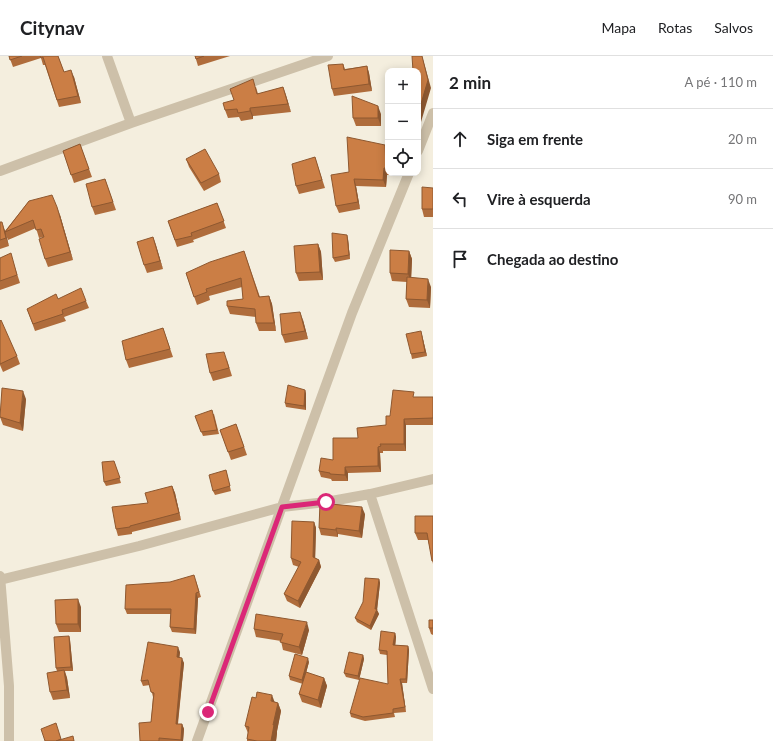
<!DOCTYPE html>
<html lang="pt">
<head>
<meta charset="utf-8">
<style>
	body { margin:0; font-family:Lato,sans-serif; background:#f2f2f2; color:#202124 }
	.controls { position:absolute; right:12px; top:12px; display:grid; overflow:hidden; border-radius:8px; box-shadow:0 2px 10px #0003 }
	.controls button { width:36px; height:36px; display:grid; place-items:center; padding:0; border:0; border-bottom:1px solid #e0e0e0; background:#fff; color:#202124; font:20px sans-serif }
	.stop { position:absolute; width:12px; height:12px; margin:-9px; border:3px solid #db2777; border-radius:50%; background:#fff }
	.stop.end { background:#db2777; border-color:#fff; box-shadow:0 1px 4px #0008 }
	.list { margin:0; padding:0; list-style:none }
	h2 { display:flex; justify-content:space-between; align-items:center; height:52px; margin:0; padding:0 16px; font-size:17px }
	h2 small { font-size:13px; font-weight:400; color:#757577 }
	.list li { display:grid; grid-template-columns:26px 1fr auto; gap:12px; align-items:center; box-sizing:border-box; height:60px; padding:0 16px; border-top:1px solid #e0e0e0 }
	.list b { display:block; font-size:15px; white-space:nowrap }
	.list em { font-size:13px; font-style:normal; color:#757577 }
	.icon { flex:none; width:22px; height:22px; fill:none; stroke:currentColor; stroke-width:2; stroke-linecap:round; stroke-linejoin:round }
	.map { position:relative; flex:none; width:433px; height:685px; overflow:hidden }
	header { display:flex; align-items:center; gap:24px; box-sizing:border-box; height:56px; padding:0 20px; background:#fff; border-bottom:1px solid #e0e0e0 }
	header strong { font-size:19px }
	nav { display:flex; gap:22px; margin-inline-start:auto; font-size:14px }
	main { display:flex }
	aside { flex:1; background:#fff }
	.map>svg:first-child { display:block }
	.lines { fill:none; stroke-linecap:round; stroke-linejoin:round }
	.street { stroke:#cdc0a9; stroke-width:10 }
	.wall { fill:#af6c3b }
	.shaded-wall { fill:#8e5830 }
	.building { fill:#cb7e45; stroke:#8e5830 }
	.route { stroke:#db2777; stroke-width:5 }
</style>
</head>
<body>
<header>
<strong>Citynav</strong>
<nav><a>Mapa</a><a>Rotas</a><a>Salvos</a></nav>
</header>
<main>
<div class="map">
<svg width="433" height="685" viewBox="0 0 433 685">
	<rect width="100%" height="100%" fill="#f4eede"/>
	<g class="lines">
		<path class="street" d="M107 0 131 67
			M418 95 433 57
			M0 115 131 67 328 0
			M370 438 433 633
			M0 520 9 630V685
			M0 524 139 490 282 451 326 446 370 438 433 423
			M197 685 352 257 409 117"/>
	</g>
	<path class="wall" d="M9 0H58L64 16 74 21 81 47 59 51 45 9H43L41 2 13 11Z
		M195 0H230L198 10Z
		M343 8 345 13 367 10 369 17 372 35 334 40 332 33Z
		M256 31 258 38 283 31 291 56 253 60V63L241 65 239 61 228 62 225 54 234 44Z
		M381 58V70H356L353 62Z
		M80 88 92 121 74 127 63 95Z
		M388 96V117H389V119H387L386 131 356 130 360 153 339 157 336 150 349 116Z
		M315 101 325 132 299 138 296 130Z
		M186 103 219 118 221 126 204 135 189 111Z
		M105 123 116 154 95 159 92 151Z
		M433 132V161H424L422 153Z
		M29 145 60 159 73 204 48 211 45 203 44 181 39 182 36 172 8 184 6 179 9 190 0 193V166L5 175Z
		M217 147 226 172 193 184 194 186 177 191 168 165Z
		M347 179 348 183 350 203 335 206 333 202Z
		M153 181 163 213 147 217 144 209Z
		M318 188 321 196 323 224 299 225 296 217Z
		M244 195 260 241 269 240 272 248 276 275H259L256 267V261L230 258 227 250 243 243 242 231 209 240 210 244 197 249 186 217Z
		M409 195 412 203 411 222 431 231 430 252 409 251 406 243 407 226 392 225 390 217Z
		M0 202 13 205 20 227 0 234Z
		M58 243 86 245 89 252 64 261 66 265 35 275 27 253Z
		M303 264 308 283 285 287 282 279Z
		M0 265 17 300 20 308 3 316 0 309Z
		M163 272 173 301 129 312 126 304Z
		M422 279 427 300 412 303 411 298Z
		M227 304 232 320 213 325 210 317Z
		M305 334 306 338V354L286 351 285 347Z
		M415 341H433V369H406V395H383V397H380L381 416 348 417V425H332L331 423 321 421 319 415 333 404 358 382 386 369Z
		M26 343 23 375 3 369 0 361Z
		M214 358 219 378 203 380 195 360Z
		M236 368 247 399 231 404 220 374Z
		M114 405 121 427 106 430 104 426Z
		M226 414 231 435 215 439 213 435Z
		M172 430 175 437 181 464 132 476V478L118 480 116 473 148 447Z
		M365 458 362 482 338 478V481L321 479 319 472Z
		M433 460V508L428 484H418L415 477Z
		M314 466 316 472 315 502 319 504 321 511 300 552 287 545 284 538 299 511 293 509 291 502Z
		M379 523 380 527 377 554 379 558 371 574 357 566 355 562Z
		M196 525 201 541 198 542 196 578 172 576 170 571 171 558H127L125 553Z
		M81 551V576H59L56 568Z
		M433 564V579L431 578 429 572Z
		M254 573 309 574 302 599 283 594 281 585 256 581Z
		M395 577 396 581 395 589 408 590 409 594 407 627H402L406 656 394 657 395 661 365 665 351 661 350 657 388 628 387 599 380 598 379 594Z
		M69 580 70 584 73 615H65L67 622 70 642 53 644 50 636 57 615 56 612Z
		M180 596 179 602 184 607 178 668H182L184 673 183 685H140L151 666 153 641 150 629 143 630 141 625Z
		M363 599 364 603 359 624 346 621 344 617Z
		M309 606 306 617 324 622 327 630 321 652 302 646 299 638 303 628 290 624 289 620Z
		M275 646 278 647 281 655 277 675V677L276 685H247V683L248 677 245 670Z"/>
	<path class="shaded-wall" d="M422 0 431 32 421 66 418 58Z
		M367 10 369 17 372 35 369 28Z
		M71 14 74 21 81 47 78 40Z
		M283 31 286 39 291 56 288 48Z
		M378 50 381 58V70L378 62Z
		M250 52 253 60V63L250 55Z
		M385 89 388 96V117L386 112Z
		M384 112 387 119 386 131 383 124Z
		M354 123 356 130 360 153 358 146Z
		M57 151 60 159 73 204 70 196Z
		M2 166 5 175 9 190 6 182Z
		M347 179 348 183 350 203 349 199Z
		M153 181 156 189 163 213 160 205Z
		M318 188 321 196 323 224 320 216Z
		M409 195 412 203 411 226 408 218Z
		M428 223 431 231 430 252 427 244Z
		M269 240 272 248 276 275 274 267Z
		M300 256 303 264 308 283 305 275Z
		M421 275 422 279 427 300 425 296Z
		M305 334 306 338V354L304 350Z
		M23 335 26 343 23 375 20 367Z
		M404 363 406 369V395L404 388Z
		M378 391 380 397 381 416 378 410Z
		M345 411 348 417V425L345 419Z
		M172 430 175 437 181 464 179 457Z
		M362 451 365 458 362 482 359 475Z
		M314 466 316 472 315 508 313 501Z
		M336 472 338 478V481L336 474Z
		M319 504 321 511 300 552 298 545Z
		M379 523 380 527 377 554 379 558 371 574 370 570 375 553Z
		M196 537 198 542 196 578 194 573Z
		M78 543 81 551V576L78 568Z
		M307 566 309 574 302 599 299 591Z
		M395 577 396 581 395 593 393 589Z
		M69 580 70 584 73 615 71 611Z
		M408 590 409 594 407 627 406 623Z
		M178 591 180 596 179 606 177 601Z
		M363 599 364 603 359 624 358 620Z
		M182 602 184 607 177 673 176 668Z
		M308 602 309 606 303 628 302 624Z
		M64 614 67 622 70 642 67 634Z
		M324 622 327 630 321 652 318 644Z
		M400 623 402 627 406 656 405 651Z
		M272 639 275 647 271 645Z
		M278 647 281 655 277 675V677L276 685H271L273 669Z
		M182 668 184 673 183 685H181V684Z"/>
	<path class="building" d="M9 0H22L10 4Z
		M40 0H58L64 16 71 14 78 40 57 44 43 1 41 2Z
		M195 0H204L196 3Z
		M412 0H422L428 24 418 58V15H413Z
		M343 8 344 14 367 10 369 28 332 33 328 9Z
		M253 23 257 38 283 31 288 48 250 52V55L238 57 237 53 225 54 223 47 234 44 230 33Z
		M352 40 378 50V62H353Z
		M347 81 385 89 386 112H384L383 124 354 123 358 146 336 150 331 119 349 116Z
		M80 88 89 113 71 119 63 95Z
		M205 93 219 118 201 127 186 103Z
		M315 101 322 124 296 130 292 108Z
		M105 123 113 146 92 151 86 128Z
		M422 131 433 132V153H422Z
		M52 139 57 151 70 196 45 203 39 183 44 181 41 173 36 174 33 164 5 176 29 145Z
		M217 147 224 165 191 177 192 180 175 184 168 165Z
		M0 166H2L6 182 0 184Z
		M332 177 347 179 349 199 333 202Z
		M153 181 160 205 144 209 137 186Z
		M318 188 320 216 296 217 294 190Z
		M390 194 409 195 408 218 390 217Z
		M244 195 259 241 269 240 274 267H256L255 253 227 250V245L243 243 241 222 206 233 207 236 194 241 186 217 210 206Z
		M11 197 17 219 0 225V202Z
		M407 221 428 223 427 244 406 243Z
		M81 232 86 245 62 254 63 258 33 268 27 253 56 238 58 243Z
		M300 256 305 275 282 279 280 258Z
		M1 264 17 300 0 308V265Z
		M163 272 170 293 126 304 122 285Z
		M421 275 425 296 411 298 406 278Z
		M224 296 229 312 210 317 206 298Z
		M288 329 305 334 304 350 285 347Z
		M2 332 23 335 20 367 0 361Z
		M393 334 414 336 413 341H433V362L404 363V388H380L381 390 378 391V410L345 411V419L330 418V417L319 415 321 402 333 404V382H358L357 372 386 369V360H390Z
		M212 354 217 374 201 376 195 360Z
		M236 368 244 391 228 396 220 374Z
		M114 405 120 422 104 426 102 406Z
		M226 414 230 430 213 435 209 419Z
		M172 430 179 457 130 470V471L116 473 112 451 148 447 145 437Z
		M320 447 362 451 359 475 336 472V474L319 472Z
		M415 460H433V505H432L427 477H415Z
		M292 465 314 466 313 501 319 504 298 545 284 538 301 506 291 502Z
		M194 519 199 536 196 537 194 573 170 571 171 553H125L126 529 170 526Z
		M365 522 379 523 375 553H377L370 570 355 562 363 546Z
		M78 543V568H56L55 544Z
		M256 558 307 566 299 591 280 586 283 578 254 573Z
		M429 564H433V572H429Z
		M381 575 395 577 393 589 408 590 406 623H400L405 651 393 653V657L363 661 350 657 360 622 388 628 387 595 379 594Z
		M69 580 71 611 56 612 54 581Z
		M148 586 178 591 177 601 182 602 176 668H182L181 684 159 682V685H140L139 667 151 666 154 637 151 636 148 624 141 625Z
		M349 596 363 599 358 620 344 617Z
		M295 598 308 602 302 624 289 620Z
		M64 614 67 634 50 636 47 617Z
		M306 616 324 622 318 644 299 638Z
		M257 636 272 639 271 645 278 647 273 669H274L271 685H257L247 683 249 671 245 670 252 641 256 642Z
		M56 667 61 683 56 685H45L41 673Z
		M73 680 74 685H56Z"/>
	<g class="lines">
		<path class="route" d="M208 656 282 451 326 446"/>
	</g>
</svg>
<div class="controls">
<button>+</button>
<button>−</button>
<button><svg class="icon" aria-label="locate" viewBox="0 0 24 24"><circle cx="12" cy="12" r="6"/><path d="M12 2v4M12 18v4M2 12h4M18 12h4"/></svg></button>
</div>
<div class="stop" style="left:326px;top:446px"></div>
<div class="stop end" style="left:208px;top:656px"></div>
</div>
<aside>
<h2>2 min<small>A pé · 110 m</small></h2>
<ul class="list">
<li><svg class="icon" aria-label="ahead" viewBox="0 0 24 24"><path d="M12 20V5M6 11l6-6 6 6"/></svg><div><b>Siga em frente</b></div><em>20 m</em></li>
<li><svg class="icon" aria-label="left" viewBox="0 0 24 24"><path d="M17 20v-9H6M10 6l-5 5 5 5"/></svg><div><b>Vire à esquerda</b></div><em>90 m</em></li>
<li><svg class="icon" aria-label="arrive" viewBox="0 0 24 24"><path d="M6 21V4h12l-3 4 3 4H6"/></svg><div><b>Chegada ao destino</b></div></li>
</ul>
</aside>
</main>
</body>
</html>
